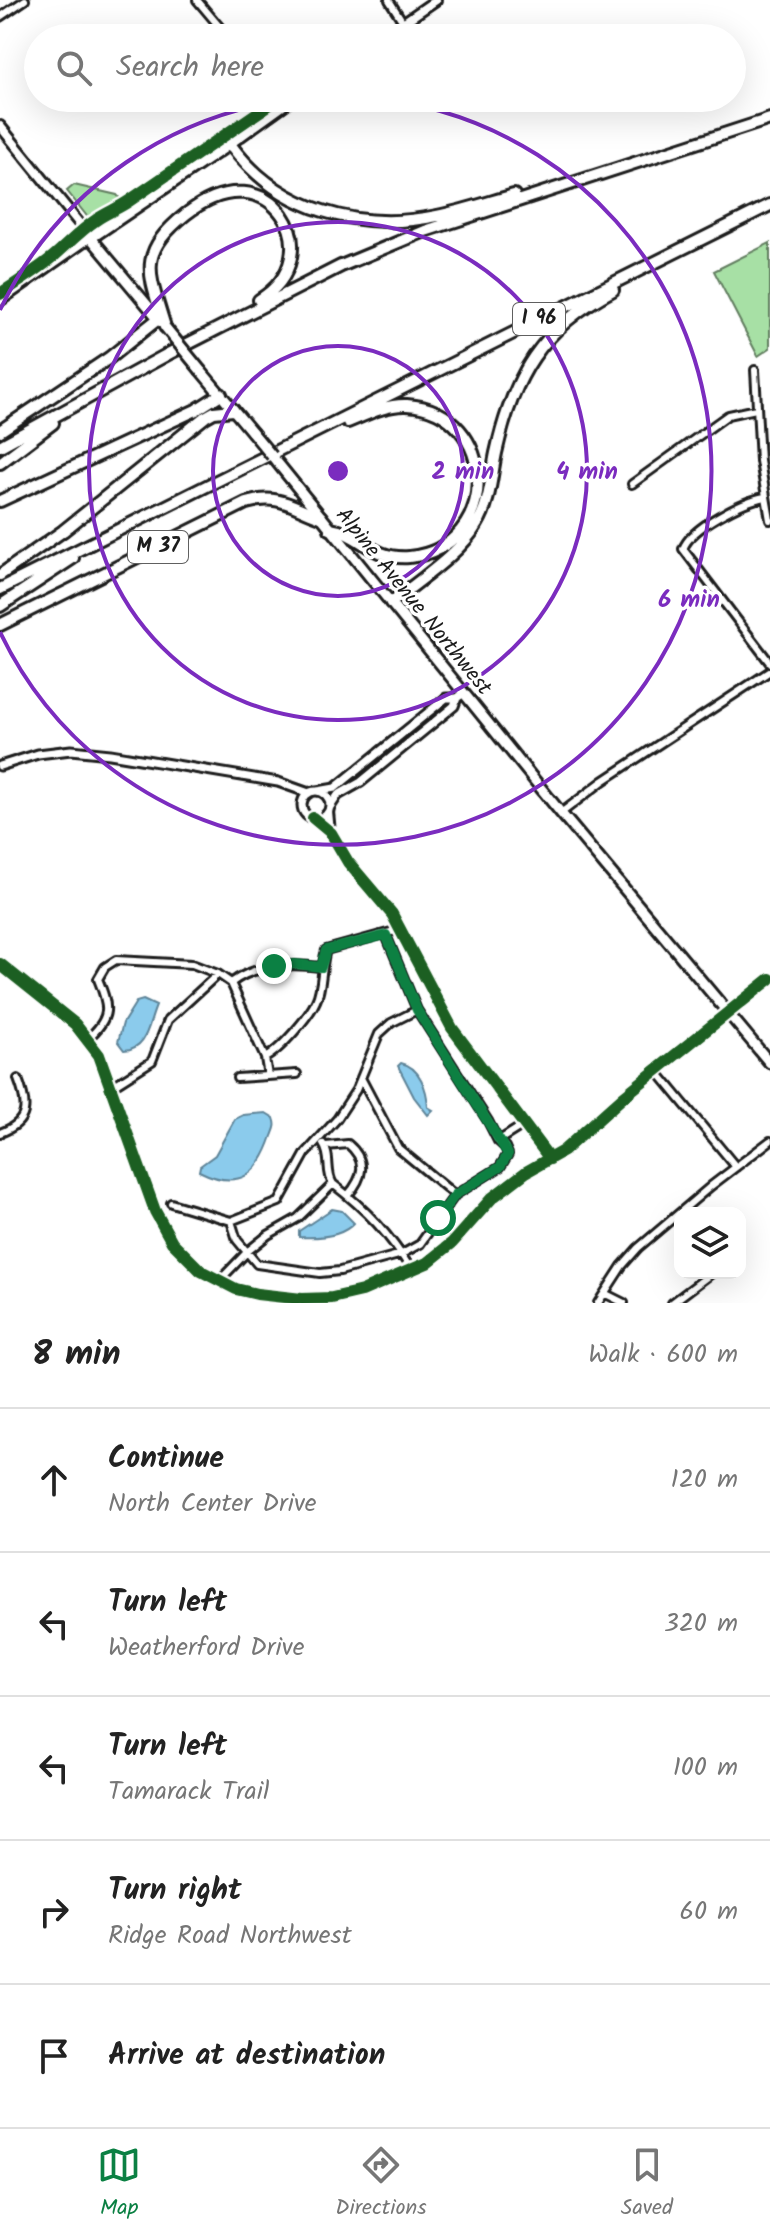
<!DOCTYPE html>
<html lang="en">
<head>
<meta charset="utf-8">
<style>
	body { margin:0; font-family:Kalam,sans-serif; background:#f2f2f2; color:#222 }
	.controls { position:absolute; right:24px; bottom:24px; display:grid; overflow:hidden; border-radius:16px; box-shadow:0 8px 32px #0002 }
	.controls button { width:72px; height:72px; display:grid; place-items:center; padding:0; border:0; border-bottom:2px solid #e0e0e0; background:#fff; color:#222; font:40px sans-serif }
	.stop { position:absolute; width:24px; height:24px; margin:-18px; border:6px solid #0b8043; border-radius:50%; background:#fff }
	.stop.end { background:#0b8043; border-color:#fff; box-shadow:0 2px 8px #0008 }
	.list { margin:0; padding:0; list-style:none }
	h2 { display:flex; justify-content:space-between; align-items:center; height:104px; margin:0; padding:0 32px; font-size:34px }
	h2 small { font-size:26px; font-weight:400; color:#767676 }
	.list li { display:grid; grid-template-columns:52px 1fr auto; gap:24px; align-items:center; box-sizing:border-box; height:144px; padding:0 32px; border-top:2px solid #e0e0e0 }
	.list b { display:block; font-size:30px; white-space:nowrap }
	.list p { margin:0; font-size:26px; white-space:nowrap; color:#767676 }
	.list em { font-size:26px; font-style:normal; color:#767676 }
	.icon { flex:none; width:44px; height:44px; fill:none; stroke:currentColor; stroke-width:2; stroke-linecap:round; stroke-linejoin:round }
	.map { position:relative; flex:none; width:770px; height:1303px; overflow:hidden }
	.search { position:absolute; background:#fff; box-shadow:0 8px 32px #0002; left:24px; right:24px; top:24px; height:88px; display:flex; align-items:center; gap:20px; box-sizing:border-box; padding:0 28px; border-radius:44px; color:#767676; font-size:30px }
	.sheet { height:824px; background:#fff }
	nav { display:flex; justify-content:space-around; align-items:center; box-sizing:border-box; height:112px; border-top:2px solid #e0e0e0; background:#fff; font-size:22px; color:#767676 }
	nav a { display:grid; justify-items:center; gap:4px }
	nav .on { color:#0b8043 }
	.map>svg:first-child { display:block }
	.green { fill:#a7e0a5; stroke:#627e60; stroke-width:2 }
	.water { fill:#8bcbec; stroke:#5f8599; stroke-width:2 }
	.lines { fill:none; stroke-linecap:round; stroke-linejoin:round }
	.minor-casing { stroke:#1c1c1c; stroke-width:12 }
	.tertiary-casing { stroke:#1c1c1c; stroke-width:13 }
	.secondary-casing { stroke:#1c1c1c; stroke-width:14 }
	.trunk-casing { stroke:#1c1c1c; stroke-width:15 }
	.motorway-casing { stroke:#1c1c1c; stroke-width:16 }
	.minor { stroke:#fff; stroke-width:6 }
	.tertiary { stroke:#fff; stroke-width:7 }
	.secondary { stroke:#fff; stroke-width:8 }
	.trunk { stroke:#fff; stroke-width:9 }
	.motorway { stroke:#fff; stroke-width:10 }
	.trunk-bridge-casing { stroke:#1c1c1c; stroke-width:15; stroke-linecap:butt }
	.trunk-bridge { stroke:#fff; stroke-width:9 }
	.cycleway-casing { stroke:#fff; stroke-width:17 }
	.cycleway { stroke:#1b5e20; stroke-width:12 }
	.route { stroke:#0b8043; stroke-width:10 }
	.ring { fill:none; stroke:#7b2cbf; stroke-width:4 }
	.labels { text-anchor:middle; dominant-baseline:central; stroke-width:7; stroke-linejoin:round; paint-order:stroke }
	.shield { fill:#fff; stroke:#606060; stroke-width:2 }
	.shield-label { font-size:20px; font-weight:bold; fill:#1c1c1c }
	.street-label { font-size:22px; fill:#1c1c1c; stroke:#fff }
	.centre { fill:#7b2cbf; stroke:#fff; stroke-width:4 }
	.ring-label { font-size:24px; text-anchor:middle; font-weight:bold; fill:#7b2cbf; stroke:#fff; stroke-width:7; stroke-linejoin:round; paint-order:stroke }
</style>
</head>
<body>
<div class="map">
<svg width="770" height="1303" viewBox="0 0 770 1303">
	<rect width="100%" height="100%" fill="#fff"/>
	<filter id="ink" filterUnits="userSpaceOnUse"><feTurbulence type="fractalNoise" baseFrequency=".0125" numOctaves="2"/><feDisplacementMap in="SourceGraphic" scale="16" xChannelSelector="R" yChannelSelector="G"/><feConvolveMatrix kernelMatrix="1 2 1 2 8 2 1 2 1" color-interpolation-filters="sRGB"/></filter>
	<g filter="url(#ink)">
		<path class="green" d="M74 185 117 195 128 208 103 226 90 220 67 191Z
			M770 243V348L758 356 714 271Z"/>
		<path class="water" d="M143 1000 156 1006C148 1025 147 1049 124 1050L118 1042 123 1023 136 1002Z
			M401 1063C420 1067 427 1089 428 1107L433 1110 428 1115 414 1097 398 1066Z
			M266 1113 274 1118C277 1126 275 1128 272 1136 259 1175 239 1191 199 1171L200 1166 215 1155 235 1119 243 1115Z
			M332 1209 342 1211 354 1223C342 1237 316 1238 299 1237V1231Z"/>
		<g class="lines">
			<defs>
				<path id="minor" d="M197 0 229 38
					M389 0 403 22
					M0 17 25 0
					M0 302 91 238
					M755 370 760 461 770 520
					M632 484 728 415 756 409
					M765 497C743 501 691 527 683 549L770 663
					M329 811 331 833
					M561 813 603 781 770 671
					M313 818 331 833 348 862 392 914 452 1028 550 1159
					M386 935 417 1010 488 1121 498 1141 525 1124
					M231 983C256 964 290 963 321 967
					M87 1039C112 1018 109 1006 98 979L105 967 116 960 192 964 218 974 231 983 265 1058 268 1076
					M265 1058C280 1050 309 1017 316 1001 323 987 321 966 326 950L402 929
					M656 1070 736 1167
					M237 1078 297 1074
					M361 1078 398 1148 455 1195
					M111 1087 152 1061 168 1020 218 974
					M0 1133C30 1122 28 1105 18 1079
					M323 1144C332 1157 325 1172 333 1184
					M326 1146 348 1144C368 1161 363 1178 348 1195
					M171 1203 231 1221 279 1202 306 1153 337 1119 356 1090 379 1034 391 1023 417 1010
					M231 1221 237 1240 257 1264 320 1273 340 1271 402 1254 420 1244 455 1195 500 1167 508 1154 505 1147 498 1141
					M219 1281 248 1251 268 1235 298 1218 333 1184C367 1210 390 1235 412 1271
					M606 1294 624 1303
					M598 1303 622 1266 638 1248 711 1186 770 1141
					M672 1303 712 1273"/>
				<path id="tertiary" d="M0 766 38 754 71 750 110 754 278 782 309 793
					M318 791 335 788 446 698H457
					M302 805a14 14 0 1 1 28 0a14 14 0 1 1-28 0Z
					M330 807 338 795 361 782 454 706 457 698 464 693
					M0 964 75 1024 99 1055 155 1211 172 1242 201 1271 236 1289 257 1294 302 1299 332 1298 362 1291 427 1263 452 1243 492 1198 526 1172 563 1151 623 1097 770 979"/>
				<path id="secondary" d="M381 38 436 0
					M0 126 91 238
					M230 144 294 98"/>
				<path id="trunk" d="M163 324 91 238 230 144
					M201 371 252 432
					M272 456 561 813 770 1063"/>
				<path id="motorway" d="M230 144C278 210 359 232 437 216 463 211 489 202 514 195
					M165 327C149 273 136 254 186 214 271 147 333 255 259 300
					M0 431 109 358 158 319
					M0 446 170 353 341 266 425 231 770 119
					M0 463 53 423
					M0 501 196 410 221 394
					M330 529C361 533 371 560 409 557 502 548 500 411 407 405 387 404 367 414 348 422
					M0 575 63 531 205 417 214 412 233 410
					M0 589 770 205
					M391 603C418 581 460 554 477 524 490 503 491 477 496 453 513 376 541 328 613 290
					M0 606 73 558
					M0 625 246 503C279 493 292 507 321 517"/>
			</defs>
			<use href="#minor" class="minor-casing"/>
			<use href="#tertiary" class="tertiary-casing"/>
			<use href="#secondary" class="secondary-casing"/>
			<use href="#trunk" class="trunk-casing"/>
			<use href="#motorway" class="motorway-casing"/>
			<use href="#minor" class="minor"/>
			<use href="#tertiary" class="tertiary"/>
			<use href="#secondary" class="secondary"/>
			<use href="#trunk" class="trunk"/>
			<use href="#motorway" class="motorway"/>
			<defs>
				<path id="trunk-bridge" d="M165 327 201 371
					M252 432 272 456"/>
			</defs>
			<use href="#trunk-bridge" class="trunk-bridge-casing"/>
			<use href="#trunk-bridge" class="trunk-bridge"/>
			<defs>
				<path id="cycleway" d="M0 294C18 282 36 271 53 257 67 245 81 230 96 220 106 213 119 208 129 201L279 98
					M313 818 331 833 348 862 392 914 452 1028 550 1159
					M0 964 75 1024 99 1055 155 1211 172 1242 201 1271 236 1289 257 1294 302 1299 332 1298 362 1291 427 1263 452 1243 492 1198 526 1172 563 1151 623 1097 770 979"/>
			</defs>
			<use href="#cycleway" class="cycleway-casing"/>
			<use href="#cycleway" class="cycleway"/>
		</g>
	</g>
	<g class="lines" filter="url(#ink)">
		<path class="route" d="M274 966 295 964 321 967 326 950 386 935 417 1010 508 1154 500 1167 455 1195 438 1218"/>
	</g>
	<g class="ring">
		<circle cx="338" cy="471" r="125"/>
		<circle cx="338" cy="471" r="249"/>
		<path d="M0 310A374 374 0 0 1 309 98M367 98A374 374 0 1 1 0 632"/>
	</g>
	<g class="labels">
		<g class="shield">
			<rect x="513" y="303" width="52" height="32" rx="6"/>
			<rect x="128" y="531" width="60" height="32" rx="6"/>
		</g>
		<g class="shield-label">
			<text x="539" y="319">I 96</text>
			<text x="158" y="547">M 37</text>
		</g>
		<g class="street-label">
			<text transform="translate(413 602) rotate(51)">Alpine Avenue Northwest</text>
		</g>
	</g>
	<circle cx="338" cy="471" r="12" class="centre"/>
	<g class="ring-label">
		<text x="463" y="479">2 min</text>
		<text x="587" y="479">4 min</text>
		<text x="689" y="607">6 min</text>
	</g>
</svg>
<div class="controls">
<button><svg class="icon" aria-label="layers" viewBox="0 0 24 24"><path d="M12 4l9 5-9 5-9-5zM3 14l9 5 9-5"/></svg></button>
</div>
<div class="stop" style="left:438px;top:1218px"></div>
<div class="stop end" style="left:274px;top:966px"></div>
<div class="search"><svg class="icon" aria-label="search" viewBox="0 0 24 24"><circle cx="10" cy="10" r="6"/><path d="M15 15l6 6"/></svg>Search here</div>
</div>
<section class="sheet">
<h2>8 min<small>Walk · 600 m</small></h2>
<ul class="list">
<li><svg class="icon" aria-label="ahead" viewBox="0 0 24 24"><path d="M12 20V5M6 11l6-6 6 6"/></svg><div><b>Continue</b><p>North Center Drive</p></div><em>120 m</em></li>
<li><svg class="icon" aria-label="left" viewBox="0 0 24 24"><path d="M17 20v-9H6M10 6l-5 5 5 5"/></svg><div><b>Turn left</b><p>Weatherford Drive</p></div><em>320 m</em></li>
<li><svg class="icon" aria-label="left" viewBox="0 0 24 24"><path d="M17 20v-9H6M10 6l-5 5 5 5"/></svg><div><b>Turn left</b><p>Tamarack Trail</p></div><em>100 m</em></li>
<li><svg class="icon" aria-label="right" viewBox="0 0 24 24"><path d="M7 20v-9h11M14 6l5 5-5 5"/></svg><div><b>Turn right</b><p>Ridge Road Northwest</p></div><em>60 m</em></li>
<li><svg class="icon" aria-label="arrive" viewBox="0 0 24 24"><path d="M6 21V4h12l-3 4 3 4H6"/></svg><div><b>Arrive at destination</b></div></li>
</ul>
</section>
<nav>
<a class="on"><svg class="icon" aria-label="map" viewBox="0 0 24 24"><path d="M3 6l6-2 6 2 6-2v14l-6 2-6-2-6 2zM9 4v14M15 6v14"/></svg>Map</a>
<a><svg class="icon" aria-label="directions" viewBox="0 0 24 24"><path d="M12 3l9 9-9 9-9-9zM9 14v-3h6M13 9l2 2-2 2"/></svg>Directions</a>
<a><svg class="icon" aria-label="saved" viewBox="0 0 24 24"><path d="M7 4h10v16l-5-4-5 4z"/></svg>Saved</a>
</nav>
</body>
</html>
